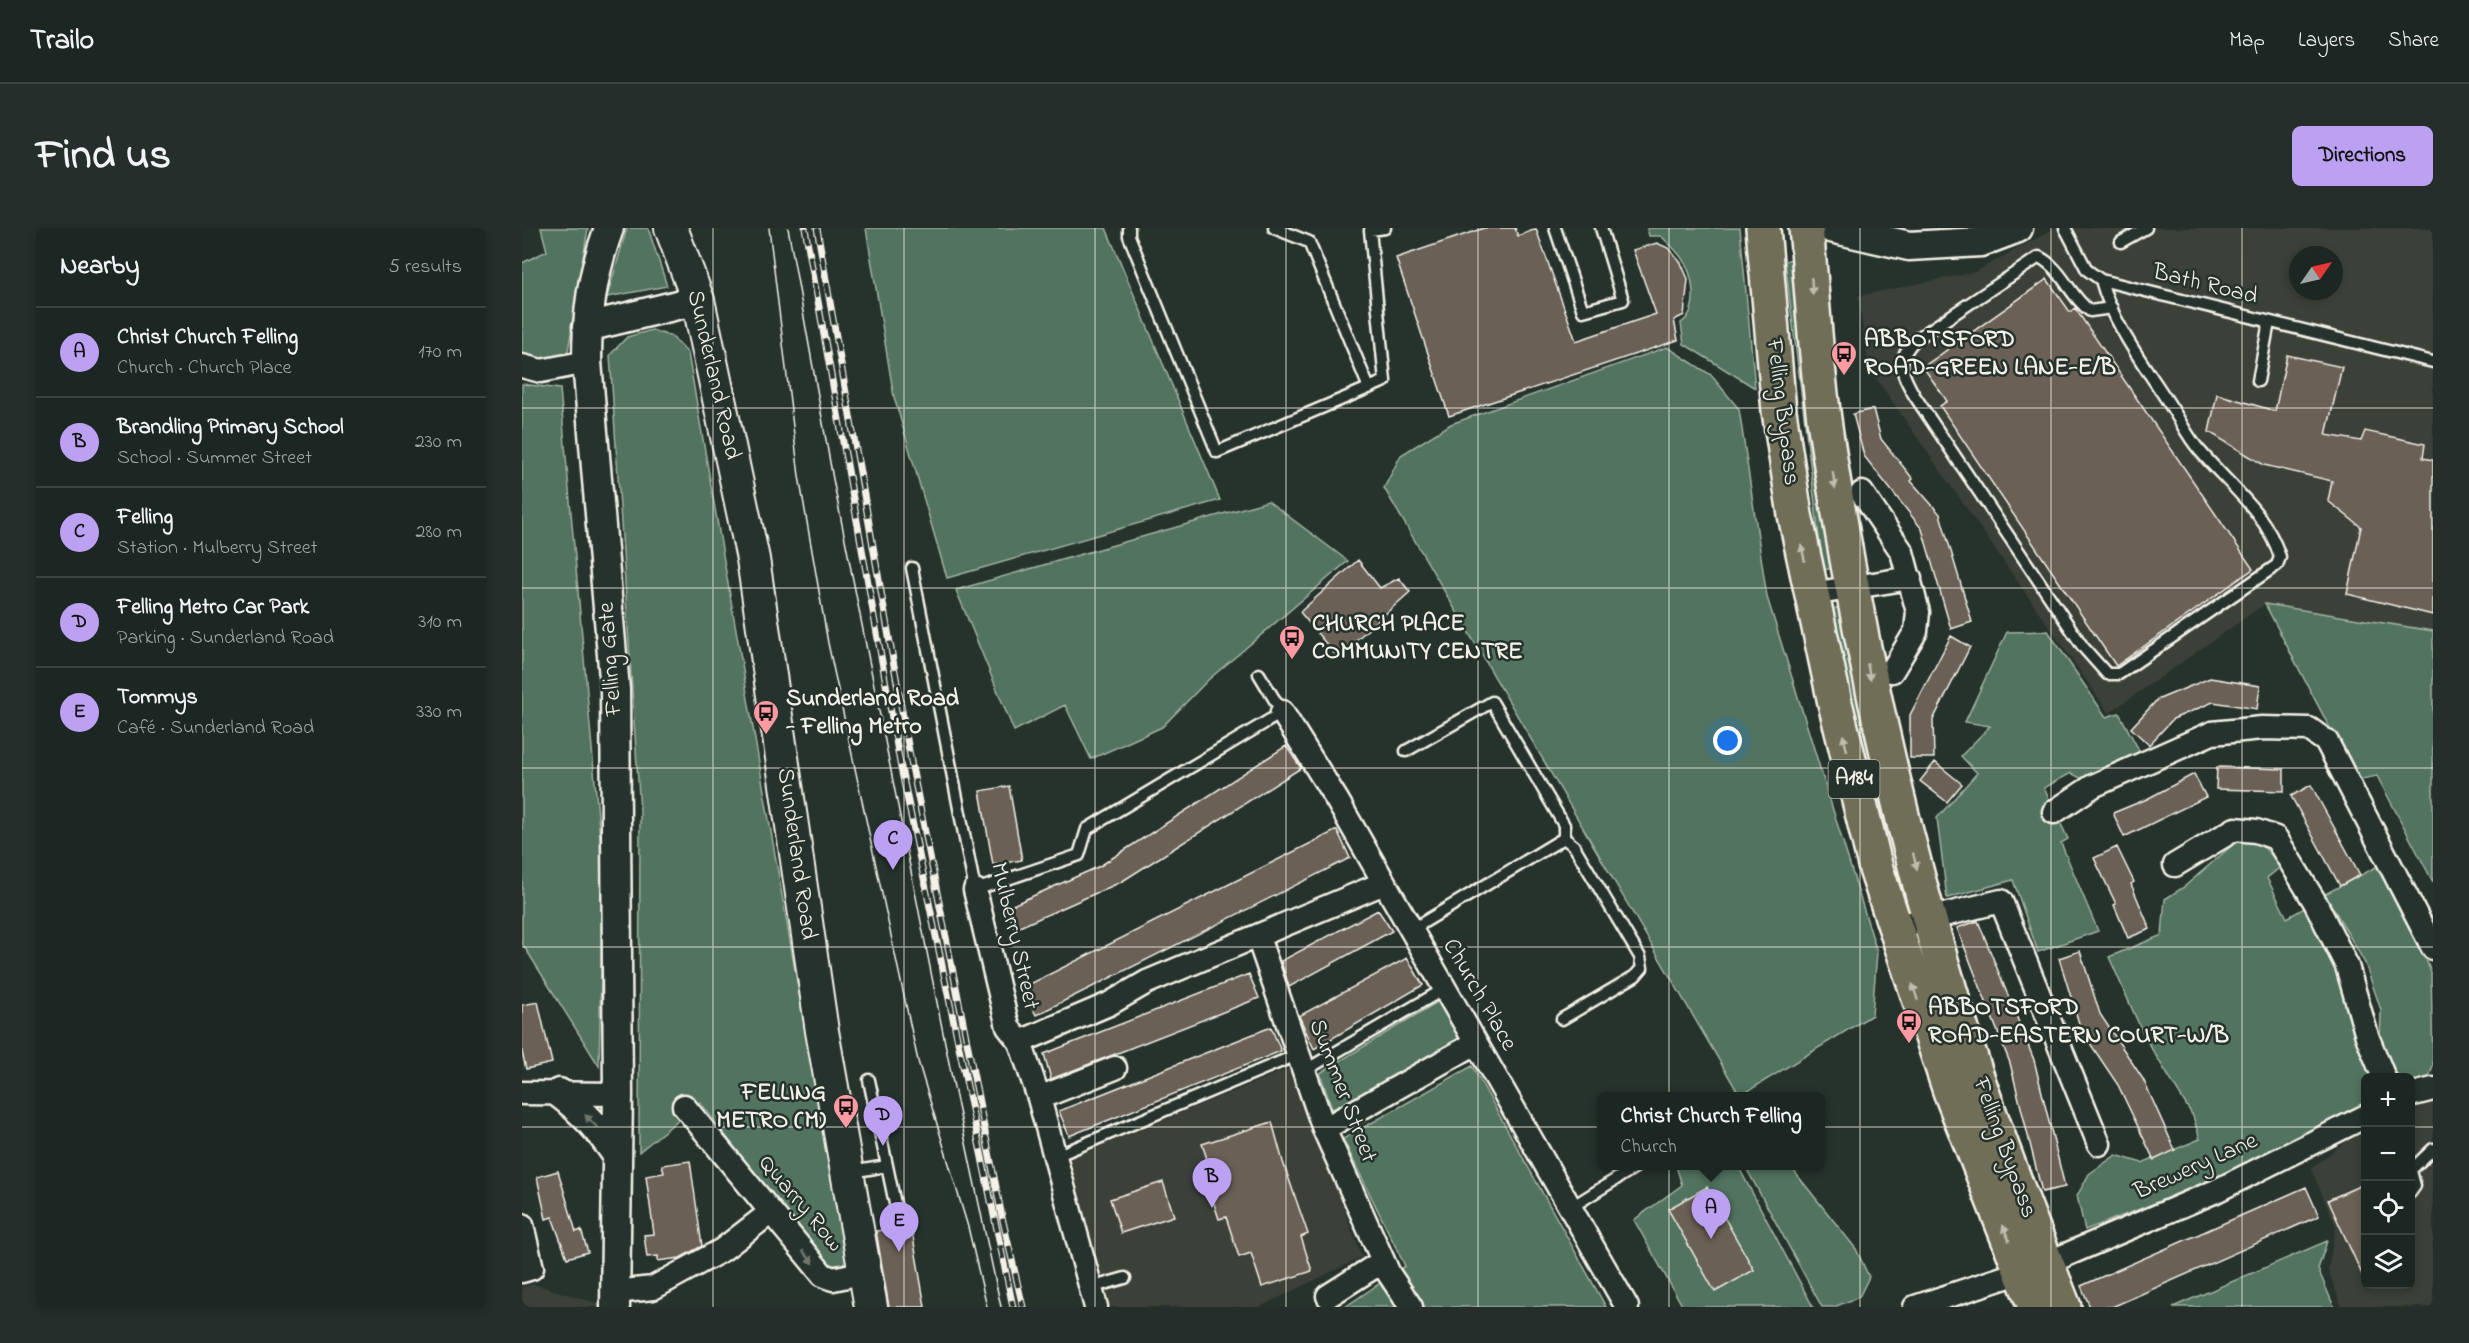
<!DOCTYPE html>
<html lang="en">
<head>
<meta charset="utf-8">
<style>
	body { margin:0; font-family:"Indie Flower",sans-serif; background:#252e2a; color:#f1f3f6 }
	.controls { position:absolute; right:18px; bottom:18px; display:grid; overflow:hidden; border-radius:9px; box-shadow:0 3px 9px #0003 }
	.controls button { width:54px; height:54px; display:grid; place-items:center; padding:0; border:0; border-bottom:2px solid #3a4340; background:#1c2622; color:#f1f3f6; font:30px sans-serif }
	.compass { position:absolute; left:1767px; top:18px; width:54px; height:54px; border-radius:50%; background:#1c2622; box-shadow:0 3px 9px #0003; rotate:56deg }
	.you { position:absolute; left:1206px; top:513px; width:21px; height:21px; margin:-15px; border:4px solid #fff; border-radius:50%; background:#1a73e8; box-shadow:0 0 0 9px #1a73e833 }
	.badge { display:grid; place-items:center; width:39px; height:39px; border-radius:50%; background:#bca0f2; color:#111; font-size:20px; font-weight:700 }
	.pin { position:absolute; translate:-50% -50px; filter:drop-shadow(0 2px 3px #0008) }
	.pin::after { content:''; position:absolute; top:32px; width:21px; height:18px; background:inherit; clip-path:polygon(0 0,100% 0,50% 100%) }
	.popup { position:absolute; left:1075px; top:864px; width:228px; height:78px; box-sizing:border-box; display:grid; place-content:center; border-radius:9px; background:#1c2622; filter:drop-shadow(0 2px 4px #0005); font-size:20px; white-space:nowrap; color:#a0a5a5 }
	.popup b { font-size:22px; color:#f1f3f6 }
	.popup::after { content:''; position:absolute; left:50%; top:100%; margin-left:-12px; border:12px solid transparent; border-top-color:#1c2622 }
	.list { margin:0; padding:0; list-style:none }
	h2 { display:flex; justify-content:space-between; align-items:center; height:78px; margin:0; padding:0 24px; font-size:26px }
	h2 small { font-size:20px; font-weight:400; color:#a0a5a5 }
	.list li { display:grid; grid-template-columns:39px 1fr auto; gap:18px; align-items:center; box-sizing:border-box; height:90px; padding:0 24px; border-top:2px solid #3a4340 }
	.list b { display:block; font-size:22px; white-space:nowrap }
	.list p { margin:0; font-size:20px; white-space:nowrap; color:#a0a5a5 }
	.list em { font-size:20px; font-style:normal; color:#a0a5a5 }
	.icon { flex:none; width:33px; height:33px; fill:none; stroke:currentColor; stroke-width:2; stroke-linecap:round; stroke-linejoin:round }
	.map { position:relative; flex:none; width:1911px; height:1079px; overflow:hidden; border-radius:9px }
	header { display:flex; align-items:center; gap:36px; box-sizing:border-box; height:84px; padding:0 30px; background:#1c2622; border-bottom:2px solid #3a4340 }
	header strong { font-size:28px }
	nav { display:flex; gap:33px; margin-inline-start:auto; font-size:21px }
	.intro { display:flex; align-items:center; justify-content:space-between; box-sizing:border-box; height:144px; padding:0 36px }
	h1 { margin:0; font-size:42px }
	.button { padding:15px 27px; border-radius:9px; background:#bca0f2; color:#111; font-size:21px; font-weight:700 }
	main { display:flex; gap:36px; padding:0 36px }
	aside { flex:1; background:#1c2622; border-radius:9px; box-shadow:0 3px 9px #0003 }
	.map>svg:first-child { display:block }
	.built { fill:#3b4039; fill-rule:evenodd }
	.green { fill:#51735e; stroke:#a2b2a3; stroke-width:1.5 }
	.building { fill:#6b6055; stroke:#f4f1e8; stroke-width:1.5 }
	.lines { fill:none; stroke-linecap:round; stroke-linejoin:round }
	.service-casing { stroke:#f4f1e8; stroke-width:15 }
	.minor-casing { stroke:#f4f1e8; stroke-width:27 }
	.tertiary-casing { stroke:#f4f1e8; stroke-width:33 }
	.secondary-casing { stroke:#f4f1e8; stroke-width:36 }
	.trunk-casing { stroke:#f4f1e8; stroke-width:38 }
	.service { stroke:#26332d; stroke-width:10 }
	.minor { stroke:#26332d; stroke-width:22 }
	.tertiary { stroke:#26332d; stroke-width:28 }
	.secondary { stroke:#26332d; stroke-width:32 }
	.trunk { stroke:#716e59; stroke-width:33 }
	.tram { stroke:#f4f1e8; stroke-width:1.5 }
	.rail-casing { stroke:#f4f1e8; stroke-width:7 }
	.rail { stroke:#26332d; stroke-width:4.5; stroke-dasharray:14; stroke-linecap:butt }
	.oneway { fill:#c0bdaf }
	.oneway2 { fill:#6e766e }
	.grid { fill:none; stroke:#f4f1e8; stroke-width:1.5; stroke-opacity:0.55 }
	.labels { text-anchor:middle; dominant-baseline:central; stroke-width:5; stroke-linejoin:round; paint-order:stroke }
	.shield { fill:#26332d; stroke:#b6b8b0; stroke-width:1.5 }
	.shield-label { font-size:22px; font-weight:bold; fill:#f4f1e8 }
	.street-label { font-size:24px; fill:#f4f1e8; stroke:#26332d }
	.poi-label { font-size:24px; font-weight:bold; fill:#f4f1e8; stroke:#26332d; text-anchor:start }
</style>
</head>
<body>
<header>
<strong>Trailo</strong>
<nav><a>Map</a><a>Layers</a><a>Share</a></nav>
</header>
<div class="intro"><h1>Find us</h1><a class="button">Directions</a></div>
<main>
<aside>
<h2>Nearby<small>5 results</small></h2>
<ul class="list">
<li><span class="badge">A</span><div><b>Christ Church Felling</b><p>Church · Church Place</p></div><em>170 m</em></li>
<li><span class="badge">B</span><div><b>Brandling Primary School</b><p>School · Summer Street</p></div><em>230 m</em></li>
<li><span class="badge">C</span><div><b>Felling</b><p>Station · Mulberry Street</p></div><em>280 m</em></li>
<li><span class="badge">D</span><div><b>Felling Metro Car Park</b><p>Parking · Sunderland Road</p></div><em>310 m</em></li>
<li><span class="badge">E</span><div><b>Tommys</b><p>Café · Sunderland Road</p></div><em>330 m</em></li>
</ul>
</aside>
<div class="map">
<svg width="1911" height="1079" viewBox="0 0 1911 1079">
	<rect width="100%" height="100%" fill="#26332d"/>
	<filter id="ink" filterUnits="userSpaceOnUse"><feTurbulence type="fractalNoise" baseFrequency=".0167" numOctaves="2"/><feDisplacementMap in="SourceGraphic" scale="12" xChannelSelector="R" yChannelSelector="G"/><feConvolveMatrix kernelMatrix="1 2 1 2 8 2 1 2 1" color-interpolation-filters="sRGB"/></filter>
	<g filter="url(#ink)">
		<path class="built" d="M1533 0H1911V403L1743 376 1587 485 1347 140 1336 68 1453 44ZM1776 27H1812V63H1776Z
			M768 840 840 1029 738 1079H584L546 931Z
			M1911 845V1079H1820L1806 1042 1814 998 1789 941 1843 898 1844 1056H1888L1889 862Z
			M12 1056 87 1079H0V1059Z"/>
		<path class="green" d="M19 0H66L46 123C32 137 21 136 2 132L0 125V35L25 23Z
			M105 0H126L145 58 85 69Z
			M344 0H584L698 272 425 350 372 169Z
			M1125 0H1218L1233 160 1162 116 1159 95C1178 82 1172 46 1159 29 1154 22 1146 15 1139 8H1127Z
			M1272 30 1313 340 1301 342 1263 33Z
			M130 102 150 109 166 125 324 1036 303 1038 178 874 117 924 118 583 88 127 105 109Z
			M1145 119 1189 147 1217 181 1245 369 1355 724 1350 787 1218 868 862 260 879 227 929 196Z
			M0 156 38 161 81 644 77 838 0 715Z
			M746 273 826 333 686 452 640 499 569 531 543 477 492 503 434 362Z
			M1743 376 1911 403V654L1855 548 1835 552Z
			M1320 379 1372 605 1359 608 1310 381Z
			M1526 403 1584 489 1597 485 1619 526 1564 553 1549 545 1522 560 1546 611 1539 615 1576 703 1516 724 1491 652 1425 670 1415 590 1455 545 1439 528 1468 498 1443 494 1485 404Z
			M1734 613 1761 637 1745 650 1765 690 1784 679 1818 752 1851 849 1844 850 1843 876 1691 953 1563 1002 1555 968 1567 946 1594 927 1620 935 1678 911 1671 888 1623 810 1587 729 1640 707 1643 671 1662 659 1714 614Z
			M1858 637 1893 701 1909 745 1911 837 1905 856 1876 848 1858 817 1859 782 1843 735 1803 666Z
			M917 773 938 812 811 884 798 845Z
			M950 838 1084 1079H823L883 1038 821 911Z
			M1154 938H1216L1291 1079H1161L1112 992 1160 957Z
			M1223 938H1268L1334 1021 1347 1049 1337 1069 1312 1079H1300Z
			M1805 1013 1796 1041 1812 1079H1651Z"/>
		<path class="building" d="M962 0H993L996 8 1014 1 1054 113 1134 86 1111 22 1135 15 1146 20 1159 35 1166 51 1162 87 1152 92 1156 112 927 188 874 30Z
			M1525 51 1548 84 1553 80 1731 341 1594 438 1418 178 1425 173 1401 139Z
			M1765 127 1820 139 1804 207 1839 213 1843 203 1903 216 1901 230 1911 232V387L1825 366 1839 299 1806 273 1810 253 1742 237 1687 204 1695 166 1753 183Z
			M1351 181 1359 211 1391 251 1389 253 1418 286 1450 394 1429 401 1400 301 1342 228 1331 186Z
			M836 332 858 360 877 350 888 364 815 429 778 384Z
			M1429 408 1448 419 1411 492 1412 530H1388V487Z
			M1688 450 1738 458 1735 481 1691 474 1651 491 1627 517 1609 500 1635 472Z
			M764 518 779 540 599 654 493 701 484 680 578 638Z
			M1413 534 1440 556 1425 574 1398 553Z
			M1695 539 1762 541V563L1694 561Z
			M1672 546 1684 569 1602 609 1591 585 1625 571Z
			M1789 557 1838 647 1818 658 1769 568Z
			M487 558 500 632 471 637 458 563Z
			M815 602 828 630 514 787 500 760Z
			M1595 619 1612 654 1609 656 1628 701 1606 710 1592 677 1594 676 1572 630Z
			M856 682 870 703 767 759 759 733Z
			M1456 693 1512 832 1543 959 1520 964 1488 835 1435 700Z
			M1558 723 1578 786 1621 851 1653 922 1632 932 1596 857 1559 802 1537 730Z
			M885 730 901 757 792 821 777 788Z
			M727 746 737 770 529 851 522 826Z
			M16 774 30 835 4 841 0 824V777Z
			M749 799 759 823 547 908 537 883Z
			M750 894 761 934 786 1006 779 1009 790 1043 740 1059 729 1025 717 1029 704 989 697 991 686 957 693 955 680 916Z
			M168 933 180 1018 158 1030 136 1033V1028L125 1029 122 1007 132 1006 124 948 142 945 140 937Z
			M36 943 54 1004 59 1002 66 1024 45 1030 30 989 24 991 15 949Z
			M641 954 652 988 599 1005 588 971Z
			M1844 955V1055L1806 972Z
			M1185 959 1232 1042 1193 1064 1146 981Z
			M1784 959 1797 988 1590 1079H1568L1559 1058Z
			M389 997 403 1079H367L354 1003Z"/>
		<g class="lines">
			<defs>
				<path id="service" d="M607 0V8L695 224 863 153 848 2 863 0
					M752 0 787 14 847 160
					M1033 0 1061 83 1101 72 1079 0
					M1543 0 1565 42 1579 52 1911 134
					M1599 14 1624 0
					M1579 52C1591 97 1623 138 1648 177 1658 192 1666 210 1678 223 1708 258 1744 284 1758 329L1755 337 1597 446H1585L1561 419 1392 167C1379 144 1373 132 1393 112L1517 29C1541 41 1547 68 1568 83L1590 80
					M1736 153 1747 94
					M390 340 453 662 557 627 565 601 761 484
					M737 446 760 484
					M884 523 970 474 1042 597V610L889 702
					M1040 791 1113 748 1120 740 1118 729 1052 618 1042 610
					M782 843 922 761
					M347 852 376 990
					M534 928 777 826
					M1888 939 1893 958 1888 965
					M1890 941 1911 921
					M329 944 365 938
					M1048 980 1115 938
					M568 1060 603 1050"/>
				<path id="minor" d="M0 138 19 143 65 134
					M1340 265 1380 324 1396 384 1394 403 1370 443
					M1290 366 1388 350
					M760 484 815 572 1105 1079
					M1532 584 1571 558 1690 505 1740 500 1787 501 1805 514 1911 720
					M1653 637 1713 601 1734 603 1754 610 1793 674 1825 738 1845 808 1862 850
					M453 662 486 799 498 814 517 870 574 1079
					M1373 699 1479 673 1577 916
					M736 709 802 901 867 1046 889 1079
					M498 814 587 776 625 754 862 655
					M0 865 96 866
					M1888 867 1911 861
					M517 870 593 840
					M162 878 301 1047 311 1051 344 1044
					M802 901 954 815
					M0 997 10 1040 0 1043
					M1525 1035 1694 963 1844 888
					M93 1064 131 1060 200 1022 249 984
					M806 1068 861 1033
					M1393 1079 1499 1044"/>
				<path id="tertiary" d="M87 0C70 47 65 83 65 134L93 462 96 866 93 1079
					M1309 0 1387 18 1459 14 1496 0
					M65 99 176 72
					M37 865C61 883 78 902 95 927"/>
				<path id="secondary" d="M149 0 176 72 231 331 300 803 349 1079"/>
				<path id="trunk" d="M1241 0 1257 183 1273 287 1313 475 1354 641 1428 863 1513 1079
					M1284 0C1291 70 1294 142 1305 212 1338 427 1387 641 1455 849 1481 926 1512 1003 1542 1079"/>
			</defs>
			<use href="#service" class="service-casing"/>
			<use href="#minor" class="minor-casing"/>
			<use href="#tertiary" class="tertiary-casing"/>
			<use href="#secondary" class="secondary-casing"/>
			<use href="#trunk" class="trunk-casing"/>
			<use href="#service" class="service"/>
			<use href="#minor" class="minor"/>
			<use href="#tertiary" class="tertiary"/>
			<use href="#secondary" class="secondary"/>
			<use href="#trunk" class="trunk"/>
			<path class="tram" d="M247 0 277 248 306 415 396 833 446 999 465 1079
				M266 0 311 251 430 850 479 1079"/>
			<defs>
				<path id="rail" d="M283 0 378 535 491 1079
					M295 0 389 534 480 989 501 1079"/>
			</defs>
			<use href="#rail" class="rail-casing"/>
			<use href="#rail" class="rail"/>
		</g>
		<defs><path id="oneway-solid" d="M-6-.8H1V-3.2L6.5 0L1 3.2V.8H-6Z" transform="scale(1.5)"/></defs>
		<g class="oneway">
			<use href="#oneway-solid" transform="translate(1290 58) rotate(85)"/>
			<use href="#oneway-solid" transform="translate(1312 252) rotate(81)"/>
			<use href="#oneway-solid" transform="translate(1281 325) rotate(-102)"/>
			<use href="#oneway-solid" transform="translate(1347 444) rotate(79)"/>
			<use href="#oneway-solid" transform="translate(1323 515) rotate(-104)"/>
			<use href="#oneway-solid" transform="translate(1393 633) rotate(76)"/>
			<use href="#oneway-solid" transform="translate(1393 764) rotate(-108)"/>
			<use href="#oneway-solid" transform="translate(1484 1005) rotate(-112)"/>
		</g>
		<g class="oneway2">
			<use href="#oneway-solid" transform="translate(69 893) rotate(-134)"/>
			<use href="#oneway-solid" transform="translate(286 1029) rotate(50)"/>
		</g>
	</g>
	<path class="grid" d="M191 0V1079M382 0V1079M573 0V1079M764 0V1079M956 0V1079M1147 0V1079M1338 0V1079M1529 0V1079M1720 0V1079M0 180H1911M0 360H1911M0 540H1911M0 719H1911M0 899H1844M1888 899H1911"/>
	<defs>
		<symbol id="bus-pin" viewBox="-11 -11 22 30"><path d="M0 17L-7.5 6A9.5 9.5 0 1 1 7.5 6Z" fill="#ff9aa2" stroke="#26332d"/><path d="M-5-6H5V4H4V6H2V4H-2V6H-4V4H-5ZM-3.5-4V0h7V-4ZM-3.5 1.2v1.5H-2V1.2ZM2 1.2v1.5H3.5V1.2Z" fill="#111"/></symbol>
	</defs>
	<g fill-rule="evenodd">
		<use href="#bus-pin" x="1307" y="111" width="30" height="40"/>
		<use href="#bus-pin" x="755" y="395" width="30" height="40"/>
		<use href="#bus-pin" x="229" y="470" width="30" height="40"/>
		<use href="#bus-pin" x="1372" y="779" width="30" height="40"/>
		<use href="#bus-pin" x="309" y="864" width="30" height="40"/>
	</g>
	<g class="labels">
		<rect class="shield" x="1306.5" y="532" width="51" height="38" rx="4.5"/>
		<g class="shield-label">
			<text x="1332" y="551">A184</text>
		</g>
		<g class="street-label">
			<text transform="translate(1683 57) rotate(14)">Bath Road</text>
			<text transform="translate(191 147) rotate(77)">Sunderland Road</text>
			<text transform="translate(1260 184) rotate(83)">Felling Bypass</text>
			<text transform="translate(89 431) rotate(-94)">Felling Gate</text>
			<text transform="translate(274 626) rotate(82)">Sunderland Road</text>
			<text transform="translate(492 708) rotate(77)">Mulberry Street</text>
			<text transform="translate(957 767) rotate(60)">Church Place</text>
			<text transform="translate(820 863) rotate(69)">Summer Street</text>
			<text transform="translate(1482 920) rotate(70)">Felling Bypass</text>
			<text transform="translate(1674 939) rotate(-24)">Brewery Lane</text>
			<text transform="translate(278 976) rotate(50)">Quarry Row</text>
		</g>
		<g class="poi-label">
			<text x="1342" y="112">ABBOTSFORD<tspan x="1342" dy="28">ROAD-GREEN LANE-E/B</tspan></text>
			<text x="790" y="396">CHURCH PLACE<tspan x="790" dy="28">COMMUNITY CENTRE</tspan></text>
			<text x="264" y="471">Sunderland Road<tspan x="264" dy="28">- Felling Metro</tspan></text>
			<text x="1406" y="780">ABBOTSFORD<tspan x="1406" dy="28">ROAD-EASTERN COURT-W/B</tspan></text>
			<text x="304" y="865" text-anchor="end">FELLING<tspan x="304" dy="28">METRO (M)</tspan></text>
		</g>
	</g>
</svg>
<div class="controls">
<button>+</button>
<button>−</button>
<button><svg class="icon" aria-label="locate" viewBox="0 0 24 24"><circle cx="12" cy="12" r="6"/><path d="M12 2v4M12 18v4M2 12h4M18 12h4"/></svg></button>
<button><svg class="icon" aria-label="layers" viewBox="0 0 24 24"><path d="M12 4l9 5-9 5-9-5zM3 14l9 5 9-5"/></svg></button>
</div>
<svg class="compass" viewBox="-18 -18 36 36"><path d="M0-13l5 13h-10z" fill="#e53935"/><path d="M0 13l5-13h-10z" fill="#a0a5a5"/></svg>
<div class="you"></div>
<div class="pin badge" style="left:1189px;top:1011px">A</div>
<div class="popup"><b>Christ Church Felling</b>Church</div>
<div class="pin badge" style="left:690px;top:980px">B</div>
<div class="pin badge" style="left:371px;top:642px">C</div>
<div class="pin badge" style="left:361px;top:918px">D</div>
<div class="pin badge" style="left:377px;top:1024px">E</div>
</div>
</main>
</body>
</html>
